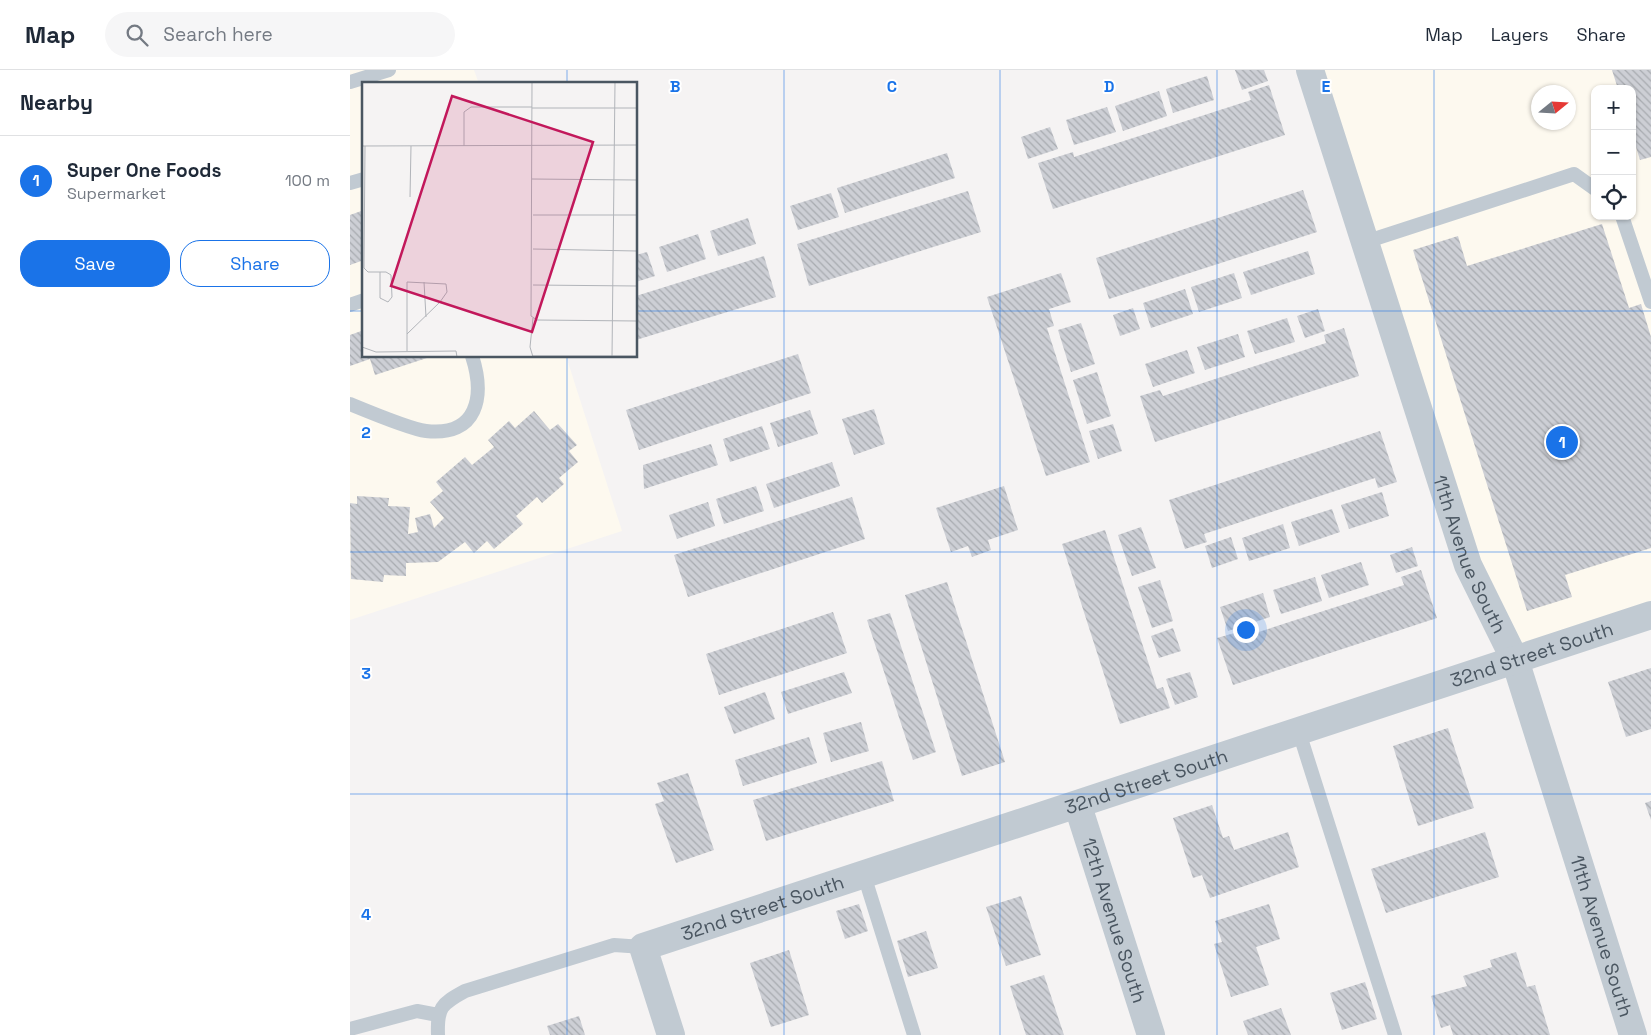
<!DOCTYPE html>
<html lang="en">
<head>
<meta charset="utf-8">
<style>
	body { margin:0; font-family:"Space Grotesk",sans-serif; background:#f6f6f7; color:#1f2937 }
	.controls { position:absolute; right:15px; top:15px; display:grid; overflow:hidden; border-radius:10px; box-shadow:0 1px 4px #0004 }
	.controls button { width:45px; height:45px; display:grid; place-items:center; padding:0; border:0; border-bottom:1px solid #e0e1e3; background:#fff; color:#1f2937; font:25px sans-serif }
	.compass { position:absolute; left:1181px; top:15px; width:45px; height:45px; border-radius:50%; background:#fff; box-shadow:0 1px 4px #0004; rotate:72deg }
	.you { position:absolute; left:895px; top:559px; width:18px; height:18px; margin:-12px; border:4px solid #fff; border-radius:50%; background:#1a73e8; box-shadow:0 0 0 8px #1a73e833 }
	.badge { display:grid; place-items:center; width:32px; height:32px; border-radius:50%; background:#1a73e8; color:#fff; font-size:16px; font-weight:700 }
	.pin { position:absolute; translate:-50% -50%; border:2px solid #fff; box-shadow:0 1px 5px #0006 }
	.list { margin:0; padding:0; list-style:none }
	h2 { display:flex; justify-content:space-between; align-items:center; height:65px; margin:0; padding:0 20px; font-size:21px }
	h2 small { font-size:16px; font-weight:400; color:#747a83 }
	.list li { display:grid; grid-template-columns:32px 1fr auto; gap:15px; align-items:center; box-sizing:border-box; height:90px; padding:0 20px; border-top:1px solid #e0e1e3 }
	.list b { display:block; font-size:19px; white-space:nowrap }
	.list p { margin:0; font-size:16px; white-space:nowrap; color:#747a83 }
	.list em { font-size:16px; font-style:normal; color:#747a83 }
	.actions { display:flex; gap:10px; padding:15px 20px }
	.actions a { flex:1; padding:11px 0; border:1px solid #1a73e8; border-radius:20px; text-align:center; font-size:18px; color:#1a73e8 }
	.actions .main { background:#1a73e8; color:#fff }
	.icon { flex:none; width:28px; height:28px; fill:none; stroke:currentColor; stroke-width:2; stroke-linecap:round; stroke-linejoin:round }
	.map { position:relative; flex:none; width:1301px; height:965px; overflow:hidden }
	header { display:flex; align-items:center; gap:30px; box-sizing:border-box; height:70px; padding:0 25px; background:#fff; border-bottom:1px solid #e0e1e3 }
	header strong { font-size:24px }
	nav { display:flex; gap:28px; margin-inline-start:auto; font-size:18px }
	.search { width:350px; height:45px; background:#f6f6f7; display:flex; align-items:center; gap:12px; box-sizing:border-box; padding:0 18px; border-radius:28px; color:#747a83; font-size:19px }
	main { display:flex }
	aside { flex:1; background:#fff }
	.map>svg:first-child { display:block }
	.commercial { fill:#fdf9ef; fill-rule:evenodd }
	.building { fill:url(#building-back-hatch) }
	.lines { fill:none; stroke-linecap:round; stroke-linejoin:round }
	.lane { stroke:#c1cad2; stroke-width:14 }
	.street { stroke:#c1cad2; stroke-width:28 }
	.grid { fill:none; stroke:#1a73e8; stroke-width:1; stroke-opacity:0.55 }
	.labels { text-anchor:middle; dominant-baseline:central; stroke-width:4; stroke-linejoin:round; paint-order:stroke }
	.street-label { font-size:19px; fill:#4a5661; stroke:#fff }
	.inset-road { fill:none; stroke:#b1b4b9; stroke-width:1 }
	.view { fill:#c2185b; fill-opacity:0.15; stroke:#c2185b; stroke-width:2.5 }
	.inset-edge { fill:none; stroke:#4a5661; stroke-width:2.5 }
	.grid-label { font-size:16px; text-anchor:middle; font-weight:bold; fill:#1a73e8; stroke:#fff; stroke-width:4; stroke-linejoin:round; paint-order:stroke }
</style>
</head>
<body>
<header>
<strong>Map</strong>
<div class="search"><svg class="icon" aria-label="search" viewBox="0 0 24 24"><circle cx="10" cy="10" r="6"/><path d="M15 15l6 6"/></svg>Search here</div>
<nav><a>Map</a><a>Layers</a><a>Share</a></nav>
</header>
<main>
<aside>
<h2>Nearby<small></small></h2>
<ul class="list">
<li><span class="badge">1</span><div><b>Super One Foods</b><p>Supermarket</p></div><em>100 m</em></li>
</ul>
<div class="actions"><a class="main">Save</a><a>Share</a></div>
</aside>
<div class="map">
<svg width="1301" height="965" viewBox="0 0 1301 965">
	<defs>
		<pattern id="building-back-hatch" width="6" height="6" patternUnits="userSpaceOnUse" patternTransform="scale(1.25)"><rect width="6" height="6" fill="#cdcfd5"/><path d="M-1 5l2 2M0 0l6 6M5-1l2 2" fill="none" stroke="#a8abb0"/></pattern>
	</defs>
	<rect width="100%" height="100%" fill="#f5f3f3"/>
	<path class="commercial" d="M0 0H124L129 14H14V286H216L272 461 0 550Z
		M958 0H1301V546L1165 590ZM1245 19H1282V146H1245ZM1188 22H1218V52H1188Z"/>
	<path class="building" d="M885 0H914L918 11 892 20Z
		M1262 0H1301V87L1290 90 1282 64V19H1268Z
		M857 6 864 30 823 43 816 19Z
		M919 15 935 65 703 139 688 93 723 82 724 87 901 30 898 22Z
		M809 21 817 46 773 61 765 36Z
		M757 37 766 62 724 75 716 50Z
		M700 57 708 79 678 89 671 67Z
		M597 83 605 108 495 143 487 118Z
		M953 120 967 162 759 229 746 188Z
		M618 121 631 162 459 216 447 174Z
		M481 123 489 147 448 160 440 136Z
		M14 140V190L0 195V145Z
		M398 148 406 174 368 186 360 161Z
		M1252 154 1279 238 1291 234 1301 267V478L1215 505 1222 527 1177 541 1063 180 1108 166 1117 196Z
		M348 164 356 189 317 202 309 177Z
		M958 181 965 204 901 225 893 202Z
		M297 182 305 206 286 212V185Z
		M414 186 426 227 286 270V226Z
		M711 203 721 232 699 239 704 256 697 258 740 392 696 406 637 227Z
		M884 203 892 228 849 242 841 217Z
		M835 219 843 244 801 258 793 233Z
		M783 238 790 259 770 266 763 245Z
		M968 239 975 261 955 268 947 246Z
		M937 248 945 272 905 284 897 261Z
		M731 253 745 294 721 302 708 260Z
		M994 258 1009 306 805 372 790 326 810 320 813 326 976 273 974 265Z
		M14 260V286L80 287 25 305 20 289 0 296V265Z
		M888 264 895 287 855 300 847 277Z
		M837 280 845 303 803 317 795 294Z
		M448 284 461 323 289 380 276 340Z
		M747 302 761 346 737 354 723 310Z
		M524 339 535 374 504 385 492 349Z
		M460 340 468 364 428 377 420 353Z
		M184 341 200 360 208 354 227 375 219 381 228 392 209 408 214 414 192 433 187 427 166 446 173 454 144 479 137 471 124 483 115 472 88 492 56 493V506L34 505 33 512 1 509 0 433 7 434V426L39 428 38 436 60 437 58 464 68 462 65 448 80 444 84 458 94 448 80 432 93 421 86 412 115 387 122 395 144 377 138 370 159 351 165 358Z
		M763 354 772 381 748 389 739 361Z
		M412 356 420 379 380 392 373 369Z
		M1030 361 1047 412 1028 418 1025 408 854 464 857 472 835 479 819 430Z
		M361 374 368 395 294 419 293 395Z
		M482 392 490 416 424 438 416 414Z
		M406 416 414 441 374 454 366 429Z
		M654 416 668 460 638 470 641 480 622 487 618 476 601 482 586 438Z
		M1032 422 1039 446 999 459 991 435Z
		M502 427 515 469 338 527 324 485Z
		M358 432 365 456 327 469 319 445Z
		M982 439 990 462 949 476 941 452Z
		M933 454 940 478 899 491 892 468Z
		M791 457 806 498 782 506 768 465Z
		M755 460 807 619 813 617 820 638 770 654 712 474Z
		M881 467 888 489 862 498 855 476Z
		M1062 477 1068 496 1046 503 1040 485Z
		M1011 492 1019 515 979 528 971 505Z
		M1071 500 1087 548 883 615 867 568 888 562 890 568 1054 515 1051 507Z
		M965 507 972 531 931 544 923 520Z
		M810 510 823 551 802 558 788 517Z
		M597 512 655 692 612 706 555 525Z
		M913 523 920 547 878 561 870 537Z
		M483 542 497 583 369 625 356 584Z
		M540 543 586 682 563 690 517 550Z
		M823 558 831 581 809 588 801 566Z
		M1301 598V659L1276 667 1258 612Z
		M494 602 502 623 438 644 431 622Z
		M840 602 848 627 825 635 816 609Z
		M415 622 425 649 384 664 374 637Z
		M511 652 519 681 481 692 473 663Z
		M1098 658 1124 738 1068 756 1043 676Z
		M459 667 467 693 393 716 385 690Z
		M532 691 544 731 416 771 403 730Z
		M338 703 364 780 326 793 305 734 314 731 307 713Z
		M1301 731V750L1295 733Z
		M862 735 873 768 879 766 884 780 938 762 949 797 860 828 852 805 843 808 823 748Z
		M1135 762 1149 807 1036 843 1021 799Z
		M671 826 691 885 656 896 636 837Z
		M509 834 518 861 495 869 486 841Z
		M919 834 930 869 906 877 919 915 881 927 864 874 872 872 865 851Z
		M576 861 588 898 558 907 547 871Z
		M439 880 459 945 421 957 400 893Z
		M1166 882 1177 917 1185 915 1200 965H1103L1100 955 1091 958 1081 926 1117 916 1113 906 1142 897 1140 890Z
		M694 905 714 965H676L660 916Z
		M1015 912 1027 949 992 960 980 923Z
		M931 938 941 965H898L893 951Z
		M229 946 235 965H200L197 956Z"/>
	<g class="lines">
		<path class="lane" d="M0 12 39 0
			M0 113 14 109
			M1272 146 1301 232
			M1015 172 1224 104 1245 119
			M0 235 14 230
			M0 334C17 341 60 359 76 361 128 367 135 326 122 286
			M949 662 1045 965
			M514 805 564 965
			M0 959 67 941 88 945
			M88 965C87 938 91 934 115 921L264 875 293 877"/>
		<g class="street">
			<path id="s1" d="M960 0 1118 495 1165 590 1283 965"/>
			<path id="s2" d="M728 736 801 965"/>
			<path id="s3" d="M321 965 293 877 1301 545"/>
		</g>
	</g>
	<path class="grid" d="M217 0V14M434 0V965M650 0V965M867 0V965M1084 0V965M0 241H14M286 241H1301M217 286V965M0 482H1301M0 724H1301"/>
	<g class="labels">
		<g class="street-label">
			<text stroke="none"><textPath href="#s1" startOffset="510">11th Avenue South</textPath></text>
			<text stroke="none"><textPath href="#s3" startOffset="1028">32nd Street South</textPath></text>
			<text stroke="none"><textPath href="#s3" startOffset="622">32nd Street South</textPath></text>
			<text stroke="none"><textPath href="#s3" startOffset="218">32nd Street South</textPath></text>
			<text stroke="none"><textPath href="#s2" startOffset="120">12th Avenue South</textPath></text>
			<text stroke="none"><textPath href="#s1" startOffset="915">11th Avenue South</textPath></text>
		</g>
	</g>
	<g transform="translate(12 12)">
		<rect width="275" height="275" fill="#f5f3f3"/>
		<path class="inset-road" d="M170 0 169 234 175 238 275 239M170 26H275M0 64 275 63M3 64 2 186 6 190H24L29 193 30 215 26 220 18 216V190M102 64V30L109 25H170M170 97 275 98M48 115 49 64M171 133H275M171 167 275 169M62 200 64 235M171 203 275 204M45 252 78 220 85 210 84 202 45 200V269M0 265 14 270 94 269 95 275M171 274H275M171 275 168 265 171 236M250 275 253 0"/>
		<path class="view" d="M90 14 231 60 170 250 29 204Z"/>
		<rect width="275" height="275" class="inset-edge"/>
	</g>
	<g class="grid-label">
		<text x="325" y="22">B</text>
		<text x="542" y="22">C</text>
		<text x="759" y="22">D</text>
		<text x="976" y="22">E</text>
		<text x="16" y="368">2</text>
		<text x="16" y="609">3</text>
		<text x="16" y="850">4</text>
	</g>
</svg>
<div class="controls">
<button>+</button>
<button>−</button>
<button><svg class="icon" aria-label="locate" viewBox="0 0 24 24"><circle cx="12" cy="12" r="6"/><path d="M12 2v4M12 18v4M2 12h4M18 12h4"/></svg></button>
</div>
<svg class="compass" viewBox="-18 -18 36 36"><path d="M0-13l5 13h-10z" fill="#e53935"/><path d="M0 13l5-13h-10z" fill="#747a83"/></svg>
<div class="you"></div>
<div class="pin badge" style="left:1212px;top:372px">1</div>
</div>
</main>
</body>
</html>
